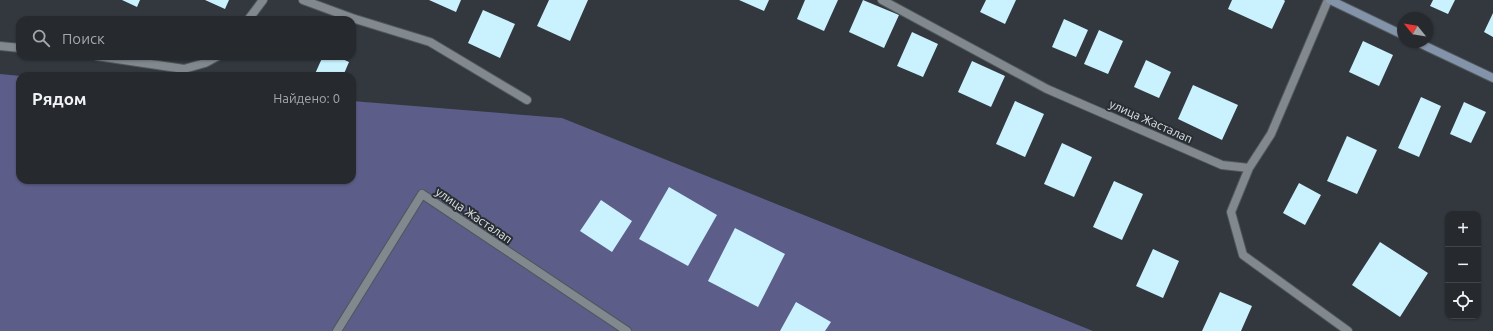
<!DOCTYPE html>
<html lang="ru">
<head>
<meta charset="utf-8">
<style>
	body { margin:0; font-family:Ubuntu,sans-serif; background:#32363a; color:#f1f3f6 }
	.controls { position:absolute; right:12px; bottom:12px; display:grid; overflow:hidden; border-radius:8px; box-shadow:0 1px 3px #0004 }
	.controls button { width:36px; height:36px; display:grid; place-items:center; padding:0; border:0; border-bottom:1px solid #42464a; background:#262a2e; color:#f1f3f6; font:20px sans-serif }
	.compass { position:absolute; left:1397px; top:12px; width:36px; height:36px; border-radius:50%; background:#262a2e; box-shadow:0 1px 3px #0004; rotate:300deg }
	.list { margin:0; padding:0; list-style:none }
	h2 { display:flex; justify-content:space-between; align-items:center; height:52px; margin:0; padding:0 16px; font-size:17px }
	h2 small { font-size:13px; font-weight:400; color:#a4a7aa }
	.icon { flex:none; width:22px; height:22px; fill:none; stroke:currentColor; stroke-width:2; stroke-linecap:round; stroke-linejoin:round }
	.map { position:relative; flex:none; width:1493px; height:331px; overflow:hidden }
	.search { position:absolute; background:#262a2e; box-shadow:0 1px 3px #0004; left:16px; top:16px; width:340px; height:44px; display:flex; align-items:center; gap:10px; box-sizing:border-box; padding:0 14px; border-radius:12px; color:#a4a7aa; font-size:15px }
	.panel { position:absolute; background:#262a2e; box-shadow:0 1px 3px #0004; left:16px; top:72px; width:340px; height:112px; border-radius:12px }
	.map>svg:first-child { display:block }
	.green { fill:#5d5d89 }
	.building { fill:#c9f1fe }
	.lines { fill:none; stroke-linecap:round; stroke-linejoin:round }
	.street-casing { stroke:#50575b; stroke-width:10 }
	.secondary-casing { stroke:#50575b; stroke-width:10 }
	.street { stroke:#81898f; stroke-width:8 }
	.secondary { stroke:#8393a9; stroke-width:8 }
	.labels { text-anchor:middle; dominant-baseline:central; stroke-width:4; stroke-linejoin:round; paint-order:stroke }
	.street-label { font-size:12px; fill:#dfe3e7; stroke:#282e33 }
</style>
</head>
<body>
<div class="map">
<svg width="1493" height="331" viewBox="0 0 1493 331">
	<rect width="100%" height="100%" fill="#32383e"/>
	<path class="green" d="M0 74 21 76H20V180H352V101L562 118 1093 331H0Z"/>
	<path class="building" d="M122 0H140L137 7Z
		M205 0H229L225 9Z
		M429 0H461L456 12Z
		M549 0H588L570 41 537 26Z
		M739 0H769L764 11Z
		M805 0H838L824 31 797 19Z
		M863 0 899 15 884 48 849 32Z
		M986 0H1016L1005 24 980 12Z
		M1232 0H1284L1285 1 1272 29 1228 9Z
		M1433 0H1455L1448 14 1430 6Z
		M483 10 515 24 500 58 468 43Z
		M1493 13V37L1484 32Z
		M1064 19 1088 30 1076 57 1052 47Z
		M1099 30 1123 41 1108 74 1084 64Z
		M912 32 938 44 923 77 897 66Z
		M1363 41 1393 55 1379 86 1349 72Z
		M323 56H336L349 62 343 76H314Z
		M1146 60 1171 72 1159 98 1134 87Z
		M972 61 1005 76 991 107 958 92Z
		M1193 85 1238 105 1222 140 1178 119Z
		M1421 97 1441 106 1419 157 1398 148Z
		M1015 101 1044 114 1025 157 996 144Z
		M1464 102 1486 112 1471 143 1450 134Z
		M1347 136 1377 150 1357 194 1327 181Z
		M1062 143 1092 157 1074 197 1044 184Z
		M1114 181 1143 194 1122 240 1093 227Z
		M1299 183 1321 195 1305 225 1283 213Z
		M669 187 717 215 688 266 639 239Z
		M601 200 632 221 612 252 580 231Z
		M735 228 785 254 758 307 708 281Z
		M1380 242 1428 273 1400 317 1352 285Z
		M1153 249 1179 261 1163 298 1136 286Z
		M1220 292 1252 306 1241 331H1202Z
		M796 302 831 322 825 331H780Z"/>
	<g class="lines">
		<defs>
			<path id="street" d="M303 0 352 18 430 42 527 100
				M882 0 1047 89 1222 165 1249 168 1271 134 1328 0
				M248 20 263 0
				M0 46 20 48
				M97 56 184 69 205 63 218 56
				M1249 168 1231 212 1243 255 1348 331
				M337 331 422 194 627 331"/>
			<path id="secondary" d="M1330 0 1403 35
				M1417 42 1493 78"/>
		</defs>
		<use href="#street" class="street-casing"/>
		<use href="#secondary" class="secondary-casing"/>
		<use href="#street" class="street"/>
		<use href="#secondary" class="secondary"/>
	</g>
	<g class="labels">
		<g class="street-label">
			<text transform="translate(1151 121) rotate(24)">улица Жасталап</text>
			<text transform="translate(474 215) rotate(34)">улица Жасталап</text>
		</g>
	</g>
</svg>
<div class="controls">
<button>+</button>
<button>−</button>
<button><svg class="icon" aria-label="locate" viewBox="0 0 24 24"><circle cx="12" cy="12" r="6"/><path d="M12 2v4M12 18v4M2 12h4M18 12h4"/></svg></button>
</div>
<svg class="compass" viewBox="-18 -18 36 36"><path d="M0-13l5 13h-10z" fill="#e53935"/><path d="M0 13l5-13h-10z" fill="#a4a7aa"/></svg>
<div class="search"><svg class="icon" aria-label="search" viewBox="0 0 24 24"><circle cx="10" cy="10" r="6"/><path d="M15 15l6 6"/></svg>Поиск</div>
<section class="panel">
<h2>Рядом<small>Найдено: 0</small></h2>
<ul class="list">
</ul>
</section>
</div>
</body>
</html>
